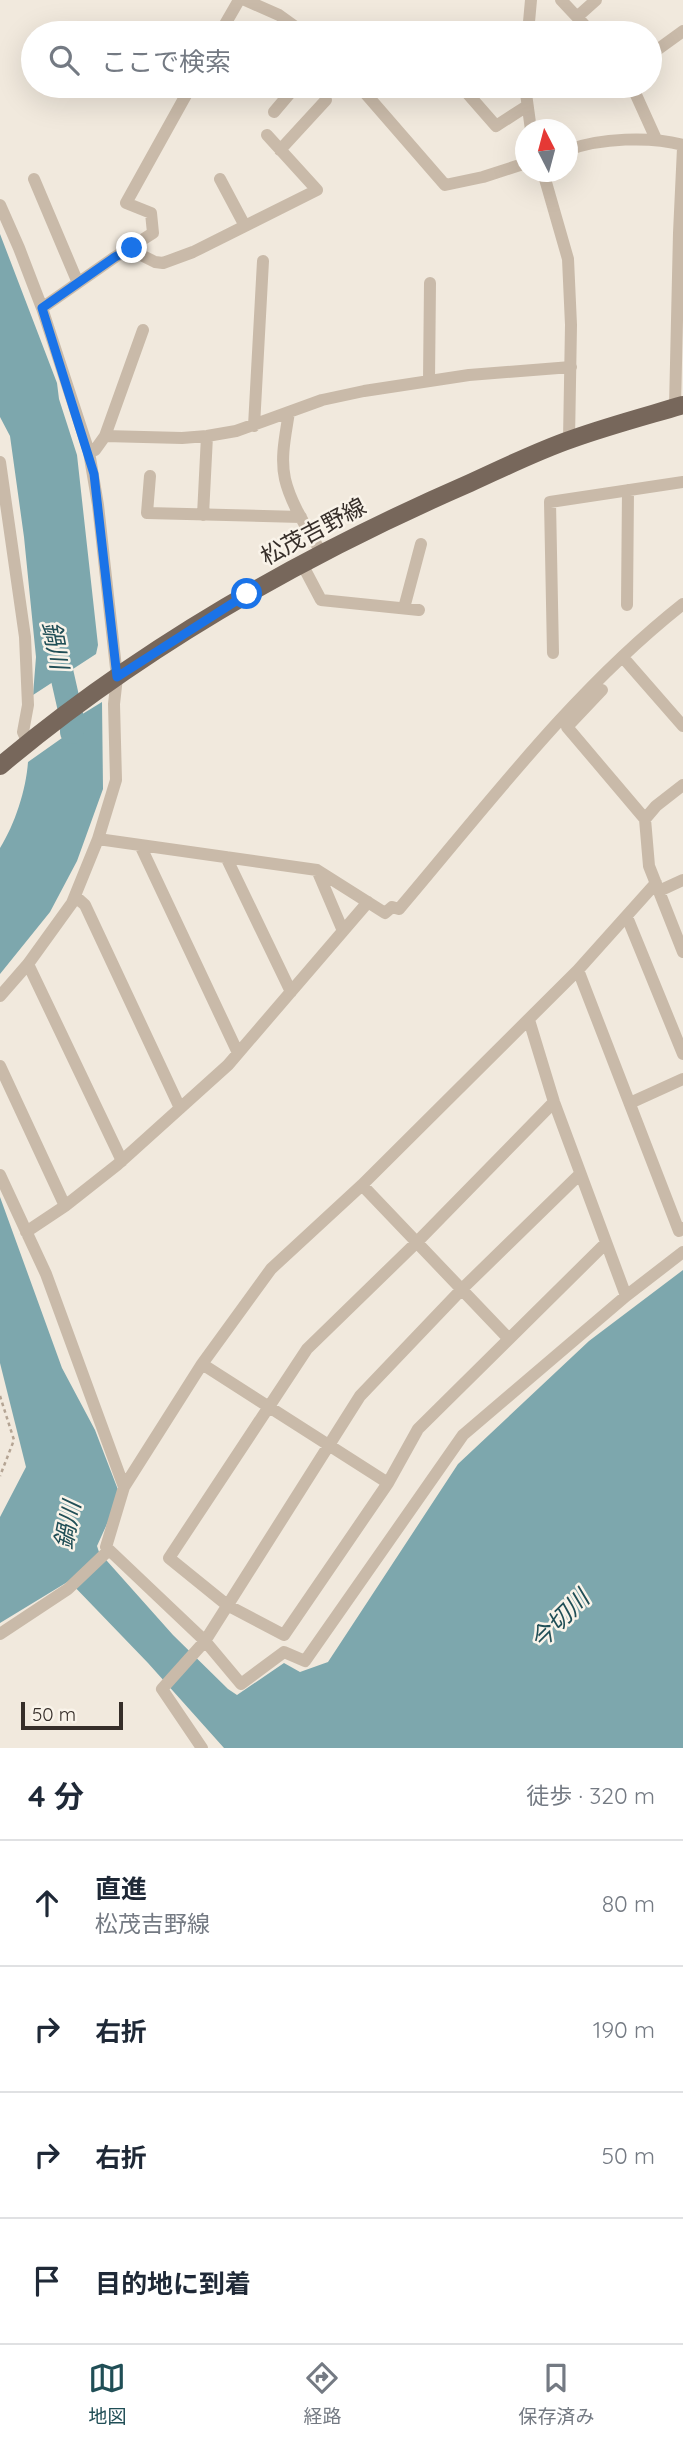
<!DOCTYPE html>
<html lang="ja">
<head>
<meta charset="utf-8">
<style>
	body { margin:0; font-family:Quicksand,"Noto Sans JP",sans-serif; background:#f6f6f7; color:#1f2937 }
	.compass { position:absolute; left:515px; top:119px; width:63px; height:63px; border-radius:50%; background:#fff; box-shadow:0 7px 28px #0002; rotate:354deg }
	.scale { position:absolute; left:21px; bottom:18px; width:102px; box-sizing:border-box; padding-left:7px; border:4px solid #362e29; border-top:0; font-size:19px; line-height:24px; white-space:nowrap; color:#362e29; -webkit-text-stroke:5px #f9f3e9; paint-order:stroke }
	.stop { position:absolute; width:21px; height:21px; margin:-16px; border:5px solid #1a73e8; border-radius:50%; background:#fff }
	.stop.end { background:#1a73e8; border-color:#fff; box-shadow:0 2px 7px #0008 }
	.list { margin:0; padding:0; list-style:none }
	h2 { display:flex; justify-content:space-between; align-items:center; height:91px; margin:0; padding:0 28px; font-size:30px }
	h2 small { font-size:23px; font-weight:400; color:#747a83 }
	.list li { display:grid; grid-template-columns:46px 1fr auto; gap:21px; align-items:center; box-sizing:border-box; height:126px; padding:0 28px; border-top:2px solid #e0e1e3 }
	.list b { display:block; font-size:26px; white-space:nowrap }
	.list p { margin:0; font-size:23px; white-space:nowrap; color:#747a83 }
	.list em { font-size:23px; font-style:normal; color:#747a83 }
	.icon { flex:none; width:38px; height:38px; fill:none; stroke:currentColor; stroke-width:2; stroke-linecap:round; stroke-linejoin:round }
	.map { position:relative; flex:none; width:683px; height:1748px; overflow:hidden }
	.search { position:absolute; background:#fff; box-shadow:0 7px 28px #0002; left:21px; right:21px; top:21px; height:77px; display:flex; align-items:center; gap:18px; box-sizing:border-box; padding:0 24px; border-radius:38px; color:#747a83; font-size:26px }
	.sheet { height:595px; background:#fff }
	nav { display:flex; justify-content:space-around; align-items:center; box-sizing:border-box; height:98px; border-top:2px solid #e0e1e3; background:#fff; font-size:19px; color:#747a83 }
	nav a { display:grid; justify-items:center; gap:4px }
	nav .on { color:#204e56 }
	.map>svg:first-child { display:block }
	.water { fill:#7da7ad }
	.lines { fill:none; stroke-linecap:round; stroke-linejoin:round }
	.river { stroke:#7da7ad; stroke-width:24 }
	.path { stroke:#b4a493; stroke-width:2.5; stroke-dasharray:3.5 3.5; stroke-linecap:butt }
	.street { stroke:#c9baa9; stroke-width:12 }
	.primary { stroke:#77675b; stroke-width:18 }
	.route { stroke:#1a73e8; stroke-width:9 }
	.labels { text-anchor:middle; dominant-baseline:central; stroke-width:5; stroke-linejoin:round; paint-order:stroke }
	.street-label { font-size:23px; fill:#362e29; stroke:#f9f3e9 }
	.water-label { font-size:24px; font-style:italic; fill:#204e56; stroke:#f9f3e9 }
</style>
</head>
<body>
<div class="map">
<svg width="683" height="1748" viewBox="0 0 683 1748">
	<rect width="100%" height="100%" fill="#f1e9dd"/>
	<path class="water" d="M0 234 57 383 59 399 77 455 98 645 96 654 33 695 36 657 24 537 10 436 0 417Z
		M102 702 103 789 77 861 50 912 0 974V848C15 824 26 790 28 762L62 738 63 726Z
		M0 1197 62 1368 95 1430 120 1495 97 1546 99 1552 173 1635 228 1689 237 1695 284 1663 300 1672 328 1662 458 1464 589 1341 683 1270V1748H224L148 1663 69 1581 0 1623V1517L26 1467 0 1363Z"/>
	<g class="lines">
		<path class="river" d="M55 644 72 719V732"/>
		<path class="path" d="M0 1396 14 1440 0 1476"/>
		<path class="street" d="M245 0 279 15 304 33
			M561 0 592 33
			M577 17 596 0
			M220 33 239 0
			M528 33 531 0
			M650 55 683 31
			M359 86 445 185 483 177 526 163
			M461 86 496 126 527 106
			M525 86 531 130
			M632 86 656 139
			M274 112 296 86
			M280 150 326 100
			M568 150C600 138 650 136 683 145
			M543 172 568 259 571 325 569 440
			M34 179 78 283
			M220 179 245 226
			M0 205 19 248 42 308 89 452 98 505 117 677 114 704 116 780 98 839 72 903 28 964 0 996
			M132 248 137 253 155 262 163 263 193 252 317 190 267 135
			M42 308 115 257 153 233 151 213 126 203 191 86
			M429 380 430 283
			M675 407 679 233 683 148
			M289 412C286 433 280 457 285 479 291 505 309 531 322 554
			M254 426 263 261
			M105 436 143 330
			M89 452 95 450 105 436 182 438 207 436 236 431 322 400 364 391 469 375 571 367
			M0 462 25 637 28 705 23 732 28 743
			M150 476 147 513 301 517
			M203 515 207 436
			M302 564 321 600 419 610
			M627 605 628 490
			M404 608 421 544
			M553 653 550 502 683 482
			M627 662 683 726
			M602 690 567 727 645 819
			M683 785 656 806 645 819 649 866 683 952
			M98 839 317 870 385 913 392 907 399 909C489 803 574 690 683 604
			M140 845 238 1053
			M226 857 291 992
			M317 870 343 931
			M659 891 683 880
			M75 896 85 905 180 1108
			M627 917 683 1054
			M28 964 122 1161
			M578 970 679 1231 683 1228
			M529 1020 554 1102 626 1296 463 1435 305 1661 284 1652 241 1684 205 1641 106 1547 124 1487 202 1364 271 1269 362 1185 578 970 656 883
			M0 1066 65 1206
			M554 1102 417 1242 307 1349 169 1558 227 1605 284 1635 388 1483 418 1429 606 1243
			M630 1103 683 1079
			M0 1175 46 1274 124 1487
			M362 1185 509 1339
			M26 1232 65 1206 117 1165 228 1065 368 902
			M626 1296 683 1252
			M202 1364 388 1483
			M0 1634 68 1589 109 1550
			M202 1748 162 1689 205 1641 360 1396 463 1288 580 1174"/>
		<path class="primary" d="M0 766C140 648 302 556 470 483 503 468 537 451 572 439 608 426 646 416 683 405"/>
	</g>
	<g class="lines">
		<path class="route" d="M132 248 115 257 42 308 94 474 117 677 247 594"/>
	</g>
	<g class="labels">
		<g class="street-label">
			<text transform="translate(313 531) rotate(-28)">松茂吉野線</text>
		</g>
		<g class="water-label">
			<text transform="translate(56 645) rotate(79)">鍋川</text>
			<text transform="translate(67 1525) rotate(-79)">鍋川</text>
			<text transform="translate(559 1619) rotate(-45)">今切川</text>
		</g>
	</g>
</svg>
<svg class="compass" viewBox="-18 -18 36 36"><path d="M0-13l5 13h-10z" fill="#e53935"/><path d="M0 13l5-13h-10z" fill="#747a83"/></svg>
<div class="scale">50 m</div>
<div class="stop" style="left:247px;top:594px"></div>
<div class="stop end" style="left:132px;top:248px"></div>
<div class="search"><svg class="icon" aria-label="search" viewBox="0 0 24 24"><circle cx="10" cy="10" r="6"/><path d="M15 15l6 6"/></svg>ここで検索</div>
</div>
<section class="sheet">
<h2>4 分<small>徒歩 · 320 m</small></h2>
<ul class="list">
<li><svg class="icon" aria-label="ahead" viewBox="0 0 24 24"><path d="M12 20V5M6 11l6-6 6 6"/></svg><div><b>直進</b><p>松茂吉野線</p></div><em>80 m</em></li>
<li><svg class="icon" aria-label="right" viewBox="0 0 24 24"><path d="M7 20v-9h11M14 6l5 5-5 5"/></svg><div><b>右折</b></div><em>190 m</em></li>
<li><svg class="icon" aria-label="right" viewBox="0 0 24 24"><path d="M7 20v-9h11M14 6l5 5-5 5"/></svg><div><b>右折</b></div><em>50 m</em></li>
<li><svg class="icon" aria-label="arrive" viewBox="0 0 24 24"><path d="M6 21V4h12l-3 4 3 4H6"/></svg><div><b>目的地に到着</b></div></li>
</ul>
</section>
<nav>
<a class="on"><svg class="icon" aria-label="map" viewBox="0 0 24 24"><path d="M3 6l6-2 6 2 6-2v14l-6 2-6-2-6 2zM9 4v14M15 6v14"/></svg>地図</a>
<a><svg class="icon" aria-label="directions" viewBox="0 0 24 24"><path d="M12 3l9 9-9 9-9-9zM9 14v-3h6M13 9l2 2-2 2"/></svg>経路</a>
<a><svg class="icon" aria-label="saved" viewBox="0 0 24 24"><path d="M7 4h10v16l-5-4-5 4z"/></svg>保存済み</a>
</nav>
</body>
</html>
